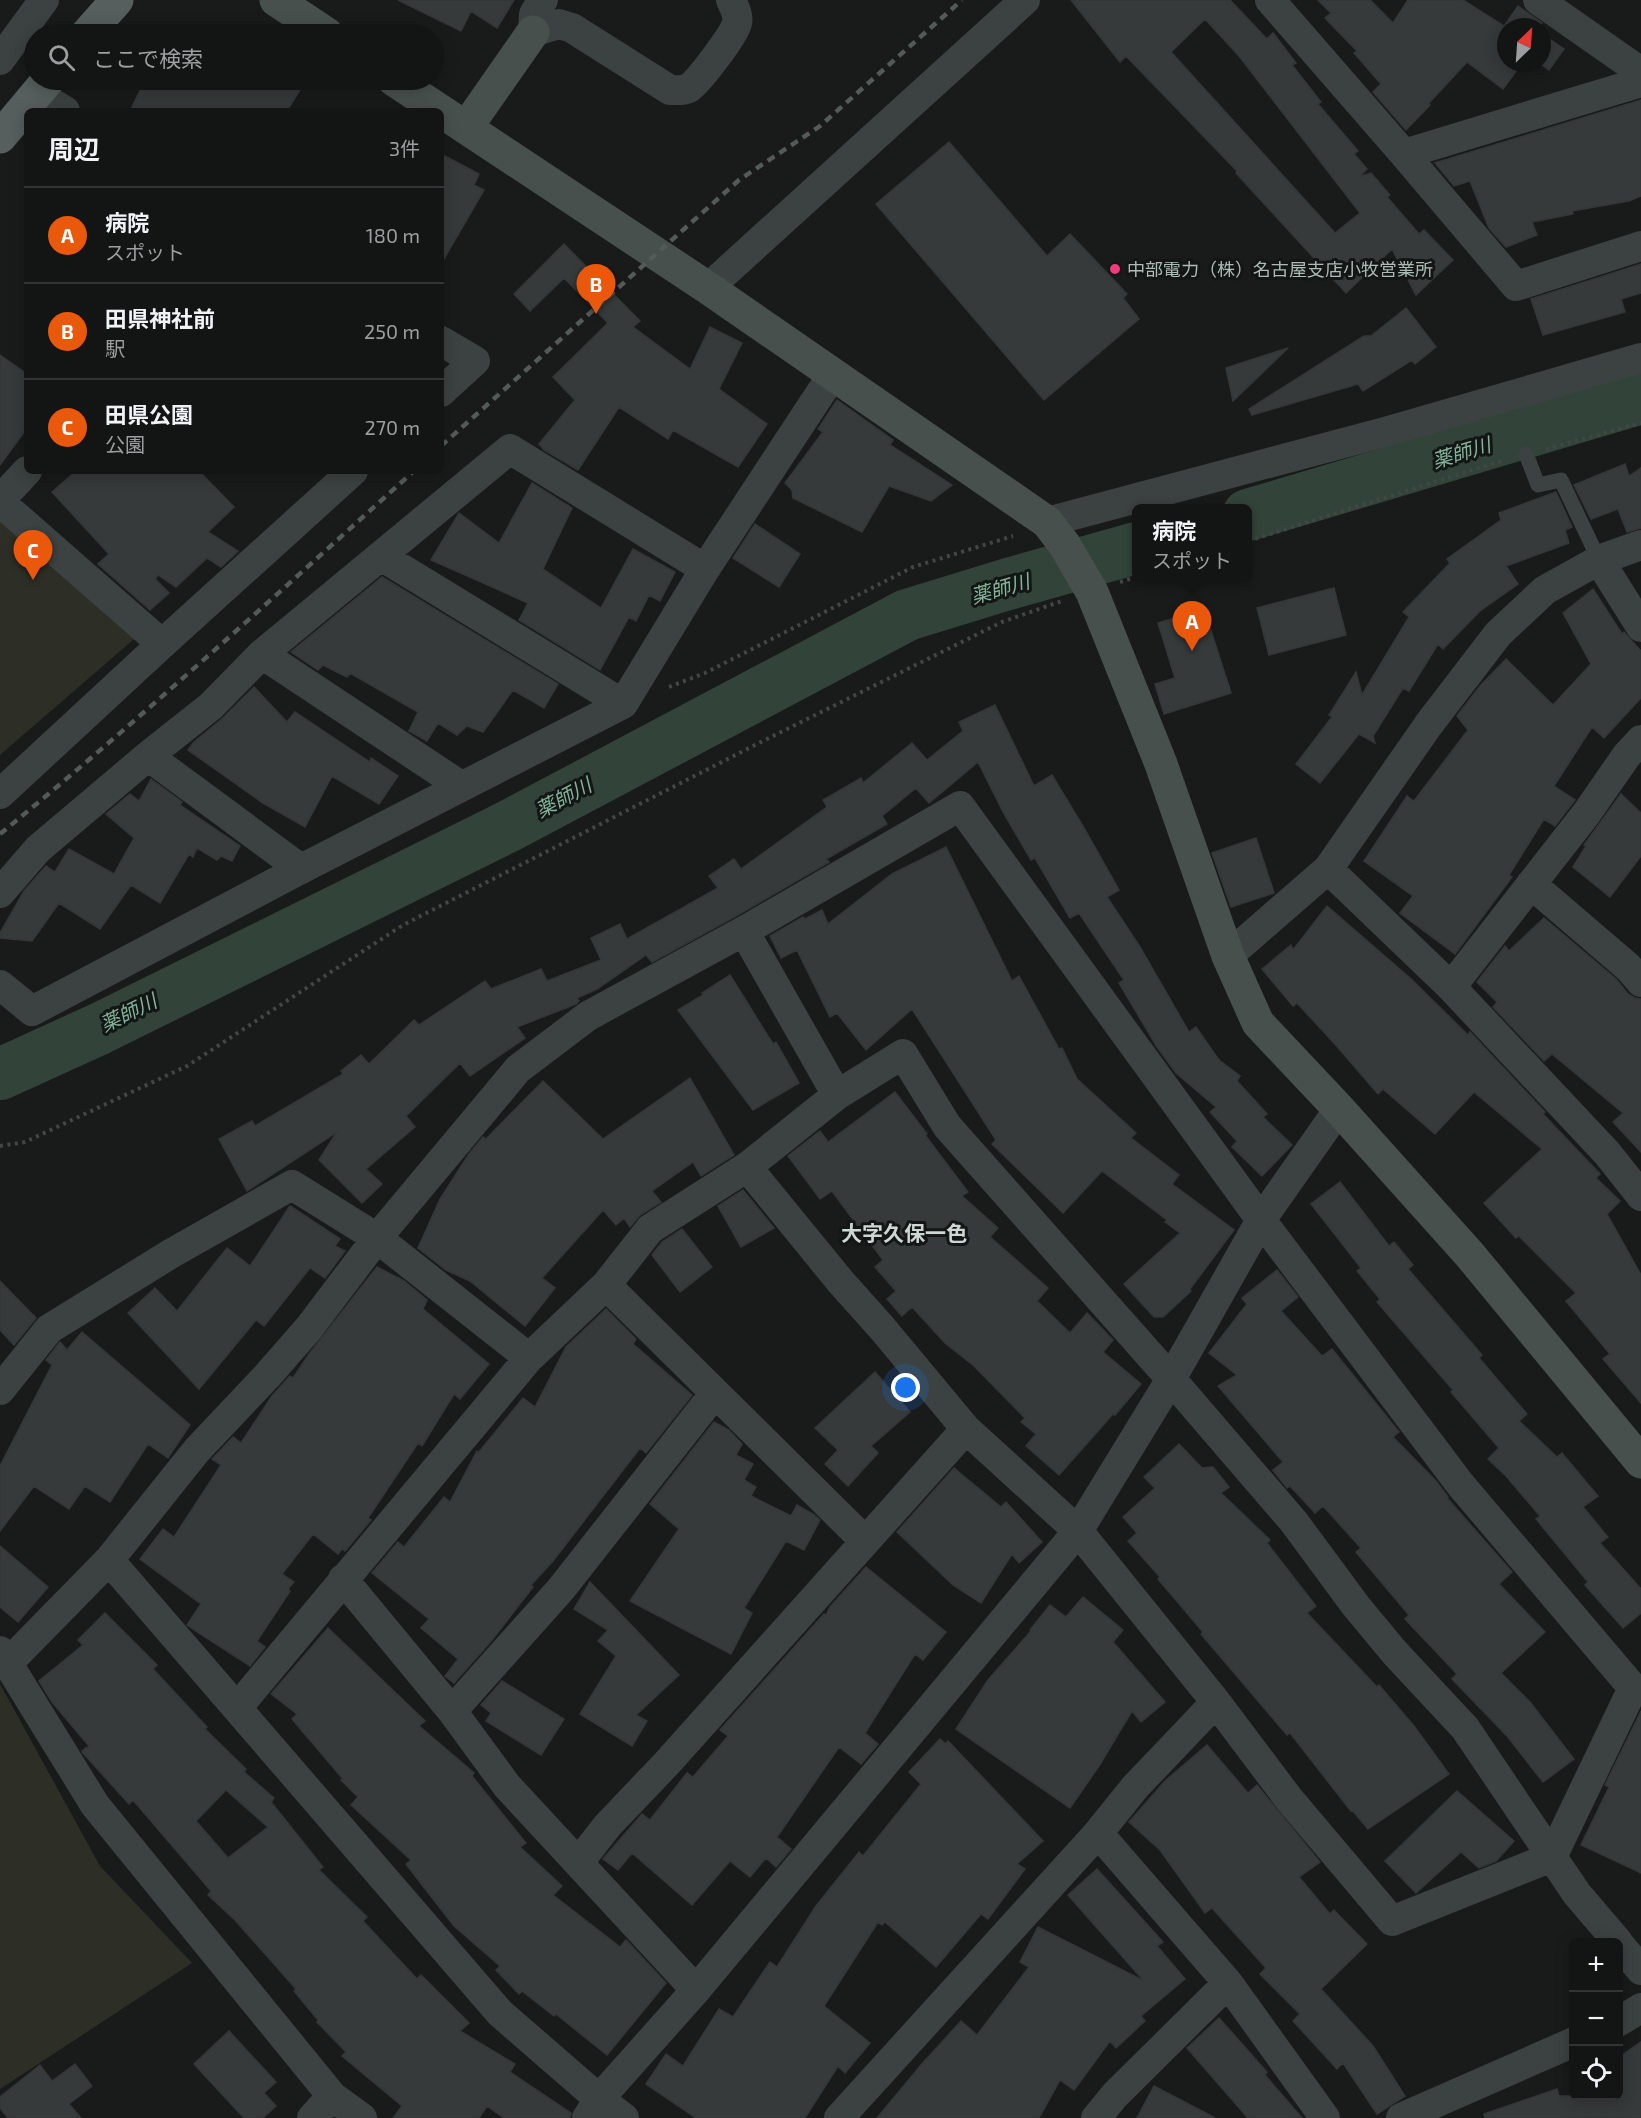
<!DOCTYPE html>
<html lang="ja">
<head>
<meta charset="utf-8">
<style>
	body { margin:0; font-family:"Exo 2","Noto Sans JP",sans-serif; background:#1c1d1d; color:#f1f3f6 }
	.controls { position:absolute; right:18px; bottom:18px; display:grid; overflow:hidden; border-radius:9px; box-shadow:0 3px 15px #0003 }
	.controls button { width:54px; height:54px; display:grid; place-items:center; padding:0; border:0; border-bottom:2px solid #323334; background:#131414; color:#f1f3f6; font:30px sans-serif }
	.compass { position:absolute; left:1497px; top:18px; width:54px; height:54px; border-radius:50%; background:#131414; box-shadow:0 3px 15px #0003; rotate:25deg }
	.you { position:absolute; left:906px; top:1388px; width:21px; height:21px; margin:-15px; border:4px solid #fff; border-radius:50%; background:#1a73e8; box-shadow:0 0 0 9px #1a73e833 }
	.badge { display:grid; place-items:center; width:39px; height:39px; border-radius:50%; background:#ea580c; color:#fff; font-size:20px; font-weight:700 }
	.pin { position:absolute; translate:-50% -50px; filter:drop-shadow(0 2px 3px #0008) }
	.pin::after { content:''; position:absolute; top:32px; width:21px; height:18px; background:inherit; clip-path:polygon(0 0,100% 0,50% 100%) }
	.popup { position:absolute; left:1132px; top:504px; width:120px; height:78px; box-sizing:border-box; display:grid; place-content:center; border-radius:9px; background:#131414; filter:drop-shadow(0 2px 4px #0005); font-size:20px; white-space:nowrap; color:#9d9ea0 }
	.popup b { font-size:22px; color:#f1f3f6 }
	.popup::after { content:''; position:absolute; left:50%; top:100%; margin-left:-12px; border:12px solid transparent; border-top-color:#131414 }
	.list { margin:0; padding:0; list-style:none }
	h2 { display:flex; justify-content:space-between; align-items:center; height:78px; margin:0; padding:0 24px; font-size:26px }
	h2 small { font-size:20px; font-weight:400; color:#9d9ea0 }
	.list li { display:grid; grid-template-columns:39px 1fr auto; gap:18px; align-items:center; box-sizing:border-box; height:96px; padding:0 24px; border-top:2px solid #323334 }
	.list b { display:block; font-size:22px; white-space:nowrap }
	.list p { margin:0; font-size:20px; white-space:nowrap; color:#9d9ea0 }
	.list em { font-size:20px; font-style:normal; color:#9d9ea0 }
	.icon { flex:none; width:33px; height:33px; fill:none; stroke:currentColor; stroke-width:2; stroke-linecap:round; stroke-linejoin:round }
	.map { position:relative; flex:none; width:1641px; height:2118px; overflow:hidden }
	.search { position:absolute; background:#131414; box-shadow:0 3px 15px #0003; left:24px; top:24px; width:420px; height:66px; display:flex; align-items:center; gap:15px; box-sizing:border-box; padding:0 21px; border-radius:33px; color:#9d9ea0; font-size:22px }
	.panel { position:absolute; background:#131414; box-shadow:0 3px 15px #0003; left:24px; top:108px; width:420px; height:366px; border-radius:9px }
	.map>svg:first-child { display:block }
	.green { fill:#2d2e25 }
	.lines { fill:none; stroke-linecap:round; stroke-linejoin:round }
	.river { stroke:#32443a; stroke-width:52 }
	.building { fill:#363a3a; stroke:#333737; stroke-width:1.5; fill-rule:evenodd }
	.path { stroke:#404745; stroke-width:4; stroke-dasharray:3 4.5; stroke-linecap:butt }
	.lane { stroke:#3c4241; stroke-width:15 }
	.street { stroke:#3c4241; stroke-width:30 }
	.secondary { stroke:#48504e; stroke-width:33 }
	.primary { stroke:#565f5d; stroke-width:33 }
	.rail { stroke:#535b59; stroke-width:4.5; stroke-dasharray:8 6; stroke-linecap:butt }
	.poi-dot { fill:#f03c7c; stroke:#141616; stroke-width:2 }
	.labels { text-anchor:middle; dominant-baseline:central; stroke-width:6; stroke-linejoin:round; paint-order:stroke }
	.poi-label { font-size:18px; fill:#acbbb6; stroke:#141616; text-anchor:start }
	.water-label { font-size:20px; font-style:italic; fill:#83b59a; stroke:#141616 }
	.quarter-label { font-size:21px; font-weight:bold; fill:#cdd7d4; stroke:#141616 }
</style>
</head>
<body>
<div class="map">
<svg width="1641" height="2118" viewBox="0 0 1641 2118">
	<rect width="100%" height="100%" fill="#191b1b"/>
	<path class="green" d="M0 520 134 639 0 755Z
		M0 1684 100 1866 192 1963 0 2089Z"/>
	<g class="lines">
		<path class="river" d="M1248 515 1641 398
			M0 1074 99 1029 507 827 907 615 1008 584 1136 548"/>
	</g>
	<path class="building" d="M398 0H514L497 28 471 11 461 31Z
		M1071 0H1230L1267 39 1273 33 1296 63 1292 65 1321 102 1318 104 1358 151 1354 154 1367 169 1359 177 1371 173 1390 195 1387 197 1419 234 1424 230 1453 260 1416 295 1392 249 1346 293 1236 173 1237 171 1126 56 1120 62ZM1205 19 1239 56 1360 213 1335 233 1171 52Z
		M1318 0H1370L1393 23 1408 0H1463L1504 26 1518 6 1542 23 1539 27H1506V63H1522L1503 89 1467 62 1429 103 1430 105 1406 130 1373 92 1381 84 1354 53 1357 51 1325 18 1331 13Z
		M1542 34 1564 49 1549 70 1539 63H1542Z
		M145 80H306L287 111H130Z
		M1641 100V196L1629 201 1572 211 1573 214 1532 222 1537 235 1506 247 1489 228 1470 181 1454 186 1435 163Z
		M949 142 1047 256 1070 234 1127 294 1123 298 1139 319 1044 400 876 204Z
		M441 154 479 174 474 185 484 190 441 264Z
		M564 244 640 321 633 327 690 369 710 327 742 343 719 389 767 424 738 467 673 430 668 439 619 407 578 470 544 450 539 444 575 400 553 377 608 323 564 278 530 311 514 294Z
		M1641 264V293L1621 299 1625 312 1543 335 1531 299Z
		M1406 308 1436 347 1415 364 1412 360 1363 391 1358 384 1252 415 1249 409 1364 336H1371Z
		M1288 348 1233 401 1226 368Z
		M0 355 27 374V428L0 465Z
		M837 400 893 440 890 445 952 485 931 501 889 486 862 532 793 498 792 490 785 483 823 432 818 429Z
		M1625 464 1629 476 1641 468V528L1627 532 1618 509 1591 519 1574 485Z
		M76 471H199L234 507 208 532 238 551 221 567 207 558 176 587 158 575 155 579 169 593 150 610 98 564 109 554 52 492Z
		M532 483 572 508 543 569 601 608 633 549 675 572 660 601 649 595 636 621 629 617 600 670 519 620 528 603 431 560 459 513 499 543Z
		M1556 492 1572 527 1565 530 1569 543 1506 566 1518 584 1480 611 1443 649 1438 644 1409 691 1403 688 1373 736 1375 743 1359 734 1320 783 1296 764 1332 717 1329 715 1356 672 1362 695 1409 617 1403 612 1450 563 1447 559 1501 520 1499 513Z
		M755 524 800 554 779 587 733 558Z
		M382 577 558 684 544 708 513 690 483 732 467 726 457 735 438 723 427 741 409 731 418 712 350 673 347 677 323 665 318 670 291 652Z
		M1334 588 1346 635 1269 655 1257 608Z
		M1593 589 1622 634 1624 632 1641 651V698L1604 738 1592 727 1554 786 1575 800 1555 826 1544 819 1509 875 1512 877 1455 954 1400 913 1413 896 1364 861 1407 796 1414 801 1468 730 1457 716 1480 686 1506 659 1553 705 1591 664 1563 613Z
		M1204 609 1231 693 1164 714 1155 684 1175 678 1158 623Z
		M254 687 287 722 295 712 370 762 371 758 398 776 379 804 332 776 305 827 263 803 188 750 194 742 223 718Z
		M995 705 1034 786 1052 775 1084 828 1119 890 1107 897 1140 947 1189 1032 1196 1027 1219 1060 1240 1076 1237 1081 1267 1114 1263 1117 1292 1145 1262 1176 1232 1147 1237 1141 1210 1112 1216 1107 1176 1073 1157 1047 1119 983 1124 980 1079 913 1070 918 1035 858 1031 860 1003 812 978 762 929 803 916 788 882 816 887 824 826 859 829 862 736 916 652 962 646 955 597 989 577 998 579 1001 576 1004 517 1027 525 1038 470 1076 460 1063 406 1116 415 1127 366 1169 382 1184 362 1203 319 1160 337 1132 247 1191 219 1139 252 1121 255 1126 343 1074 341 1071 361 1055 369 1064 414 1020 419 1025 485 981 491 989 541 969 547 981 601 960 591 938 620 924 627 939 718 888 709 876 734 859 741 869 827 807 823 800 861 778 863 783 912 743 927 760 963 731 959 722Z
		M151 779 182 802 180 805 240 846 232 861 221 856 217 860 197 848 193 857 189 854 160 903 131 885 100 929 59 903 32 941 0 938V933L24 891 46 866 55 872 69 849 114 874 134 838 106 814 130 794 139 801Z
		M1621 794 1641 813V856L1610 897 1573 867 1586 846 1584 845Z
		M1256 838 1274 893 1231 907 1212 853Z
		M946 847 1012 981 1019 976 1059 1049 1062 1048 1077 1079 1136 1133 1131 1138 1179 1175 1172 1184 1234 1230 1190 1289 1191 1291 1163 1317H1154L1124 1284 1180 1233 1165 1222 1167 1220 1102 1171 1063 1213 992 1144 996 1140 912 1009 866 1050 837 1013 830 1017 797 950 781 958 770 936 803 917 805 919 822 910 828 924 892 874Z
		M1327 906 1410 978 1468 1035 1470 1032 1545 1112 1543 1114 1600 1174 1596 1178 1620 1201 1607 1214 1641 1275V1403L1603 1359 1610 1354 1566 1301 1576 1293 1519 1236 1516 1238 1484 1203 1542 1149 1474 1092 1435 1134 1383 1089 1378 1094 1334 1043 1297 1003 1293 1006 1262 969 1291 945 1293 950Z
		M1544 918 1616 979 1628 994 1635 998 1641 999V1152L1613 1122 1623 1113 1552 1054 1544 1061 1493 1007 1497 1002 1477 982 1505 946 1509 951Z
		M730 975 773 1044 776 1042 799 1083 753 1110 678 1010 703 995 702 993Z
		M690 1078 734 1155 701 1176 693 1162 652 1191 661 1202 640 1215 630 1227 624 1218 616 1225 603 1210 542 1278 555 1288 525 1326 470 1281 446 1270 418 1248 440 1199 469 1154 483 1137 486 1139 543 1081 603 1139Z
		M895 1092 927 1134 925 1135 968 1192 962 1196 998 1228 990 1237 1048 1288 1037 1301 1070 1333 1087 1313 1113 1340 1103 1352 1141 1384 1115 1415 1113 1414 1059 1475 1026 1446 1036 1434 1021 1422 1025 1418 974 1366 945 1343 912 1307 902 1316 887 1299 896 1291 875 1267 883 1260 832 1191 820 1199 788 1156 820 1131 828 1142Z
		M1340 1182 1389 1246 1394 1242 1413 1265 1408 1269 1482 1355 1479 1358 1527 1414 1519 1421 1557 1457 1562 1453 1598 1496 1583 1507 1608 1537 1600 1543 1641 1589V1613L1623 1628 1585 1585 1588 1582 1536 1519 1540 1516 1506 1476 1488 1459 1499 1448 1451 1392 1453 1390 1377 1302 1380 1299 1357 1271 1361 1268 1311 1204Z
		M743 1190 774 1228 741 1247 718 1206Z
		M290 1206 340 1239 335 1246 345 1251 325 1278 310 1268 264 1326 256 1320 199 1389 128 1313 155 1288 177 1311 227 1248 250 1266Z
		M682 1229 712 1267 680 1292 652 1255 662 1242Z
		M377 1267 404 1281 427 1300 423 1309 489 1364 460 1399 454 1394 422 1446 418 1443 368 1518 371 1520 345 1551 342 1549 338 1554 313 1534 282 1574 294 1582 288 1589 290 1591 257 1641 265 1647 250 1666 190 1627 187 1625 201 1604 140 1559 163 1529 174 1537 221 1465 212 1459 233 1437 241 1443 272 1396 290 1376 293 1378 309 1354Z
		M1277 1270 1298 1297 1281 1311 1322 1356 1332 1349 1399 1432 1393 1437 1436 1481 1448 1497 1447 1498 1512 1572 1499 1584 1545 1632 1501 1673 1530 1702 1574 1759 1543 1782 1507 1736 1452 1679 1457 1674 1405 1619 1409 1615 1356 1552 1361 1548 1323 1506 1315 1513 1290 1486 1287 1488 1273 1470 1283 1462 1218 1386 1237 1375 1209 1353 1247 1304 1242 1298Z
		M0 1281 36 1318 14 1345 0 1330Z
		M606 1309 636 1339 633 1344 692 1395 646 1453 640 1448 553 1561 531 1585 533 1587 492 1640 454 1683 445 1676 458 1659 421 1628 429 1619 372 1573 398 1542 404 1547 444 1497 450 1502 477 1451 479 1452 523 1398 535 1407 566 1347Z
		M82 1332 190 1425 168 1458 148 1444 110 1502 85 1486 69 1509 34 1486 0 1531V1466L52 1365 46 1360 60 1342 67 1350Z
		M875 1372 910 1412 871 1446 878 1453 848 1486 825 1464 838 1450 815 1428Z
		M714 1422 729 1430 742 1444 736 1455 753 1464 744 1480 756 1487 751 1496 791 1516 797 1505 813 1514 820 1520 804 1550 786 1541 744 1608 752 1613 731 1654 630 1601 679 1529 650 1504Z
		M1179 1444 1202 1468 1213 1467 1229 1487 1221 1493 1270 1540 1267 1543 1316 1606 1307 1613 1377 1687 1379 1685 1414 1726 1449 1774 1368 1829 1352 1810 1351 1811 1290 1733 1287 1735 1201 1634 1203 1632 1158 1579 1160 1577 1128 1541 1137 1533 1123 1517 1155 1488 1144 1477Z
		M954 1468 1001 1507 1006 1502 1042 1542 1019 1563 1012 1554 981 1603 953 1585 897 1532Z
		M0 1546 48 1587 18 1622 0 1607Z
		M866 1567 946 1632 923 1660 915 1654 865 1733 878 1744 861 1764 839 1747 777 1837 791 1849 776 1867 766 1858 750 1877 730 1861 692 1905 632 1853 618 1870 603 1859 642 1814 650 1820 687 1773 693 1777 728 1736 720 1730 824 1614 826 1615 830 1607Z
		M590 1582 679 1675 636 1715 647 1721 632 1746 580 1714 616 1656 598 1641 608 1630 574 1609Z
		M1083 1597 1123 1630 1113 1642 1165 1702 1141 1722 1132 1711 1099 1766 1070 1808 956 1729 988 1680 1031 1631 1030 1630 1050 1605 1066 1617Z
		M105 1613 157 1665 153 1669 207 1727 205 1729 246 1769 244 1772 274 1798 271 1802 323 1867 319 1870 367 1917 363 1921 417 1979 421 1975 469 2023 460 2031 515 2064 510 2072 571 2113 570 2118H504L487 2106 479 2118H393L402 2106 342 2056 346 2052 317 2022 318 2020 294 1991 296 1989 235 1920 208 1895 211 1891 133 1800 129 1804 83 1753 82 1751 89 1746 52 1702 39 1681 83 1645 78 1640ZM226 1790 268 1827 228 1858 196 1821Z
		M328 1628 425 1721 419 1726 474 1773 472 1776 526 1843 520 1847 562 1886 553 1895 620 1947 626 1940 666 1983 607 2055 556 2014 554 2016 522 1991 519 1994 496 1970 500 1966 454 1926 406 1864 411 1860 351 1805 358 1797 341 1780 343 1779 292 1719 297 1714 271 1694Z
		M502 1681 564 1719 541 1755 486 1721 491 1713 481 1705Z
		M1641 1711V1873L1581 1845 1609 1787 1605 1785Z
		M940 1739 946 1744 948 1741 1043 1841 1017 1864 1025 1869 988 1919 981 1914 936 1967 885 1922 882 1925 878 1922 824 2006 870 2043 845 2073 838 2066 805 2118H696L646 2084 666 2054 683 2066 719 2009 733 2017 770 1962 777 1967 816 1906 859 1852 863 1856 921 1784 909 1772Z
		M1207 1745 1248 1793 1257 1785 1320 1862 1299 1877 1330 1914 1334 1910 1367 1944 1321 1989 1373 2046 1405 2096 1377 2114 1343 2063 1337 2069 1293 2021 1300 2014 1260 1974 1266 1968 1212 1908 1205 1913 1160 1850 1129 1822 1165 1781Z
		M1457 1791 1514 1841 1496 1861 1479 1868 1461 1852 1416 1893 1385 1861Z
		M1097 1869 1163 1942 1157 1946 1185 1979 1141 2016 1145 2021 1116 2048 1110 2041 1074 2090 1060 2080 1039 2118H877L921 2065 961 2021 977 2035 1029 1967 1020 1962 1038 1927 1144 1981 1068 1895Z
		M1219 2018 1267 2072 1265 2075 1302 2118H1248L1187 2048Z
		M229 2031 276 2082 264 2093 276 2106 263 2118H244L194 2064Z
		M1641 2042V2118H1485L1484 2114 1557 2089 1559 2096H1618V2058Z
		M75 2064 92 2086 69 2104 81 2118H8L0 2108V2097L40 2065 52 2081Z
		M1154 2086 1215 2118H1137Z"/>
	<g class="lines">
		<path class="path" d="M1546 449 1641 423
			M1248 541 1504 460
			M1120 582 1136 577
			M669 687 705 673 913 567 1013 536
			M0 1146 25 1142 187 1066 403 925 759 743 1002 622 1062 601"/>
		<path class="lane" d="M1526 454 1538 485 1561 480 1599 560"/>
		<path class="street" d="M543 0 534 14 533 32 559 24 572 28 670 90C676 90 683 91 689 88 699 81 734 35 737 23 739 15 734 7 731 0
			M1270 0 1404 154 1516 286 1641 246
			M1538 0 1641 72
			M0 60 44 0
			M36 93 65 111
			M1404 154 1641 82
			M708 288 1025 0
			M441 341 475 361 441 392
			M0 500 27 471
			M0 502 162 644
			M1047 522 1385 432 1641 358
			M381 556 623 704
			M1599 560 1641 627
			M262 654 461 786
			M148 756 211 706 262 654 510 449 705 569
			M0 794 162 644 353 471
			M1328 869 1451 987 1607 1153 1641 1196
			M1531 884 1628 967 1641 982
			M0 893 38 849 148 756 301 869
			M744 931 837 1095
			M1228 956 1328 869 1429 724 1498 634 1545 590 1599 560 1641 545
			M0 985 32 1011 301 869 623 704 705 569 833 374
			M1451 987 1586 814 1627 755 1641 740
			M606 1285 865 1541
			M0 1390 49 1329 172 1253 292 1185 377 1238 529 1358
			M109 1560 500 2013 599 2099 624 2118
			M343 1579 452 1711 507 1786 696 1990
			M0 1651 95 1805 332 2096 362 2118
			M7 1664 109 1560 197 1450 267 1376 309 1328 377 1238 518 1069 588 1016 744 931 960 806 1261 1220 1460 1484 1633 1688 1552 1857 1392 1921 1289 1799 1216 1702 1078 1531 966 1429 882 1328 840 1281 747 1167
			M237 1708 529 1358 606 1285 650 1229 747 1167 837 1095 903 1054 947 1126 1171 1379 1294 1522 1356 1606 1395 1653 1465 1728 1577 1894 1618 1942
			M452 1711 561 1589 715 1393
			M1098 1833 1228 1983 1325 2118
			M579 1862 607 1826 667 1763 966 1429
			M1618 1943 1641 1970
			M1618 2022 1641 2008
			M312 2118 332 2096
			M587 2118 599 2099 696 1990 1078 1531 1171 1379 1261 1220 1339 1109
			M839 2118 1098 1833 1135 1787 1216 1702
			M1096 2118 1115 2095 1228 1983
			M1401 2118 1574 2042"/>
		<path class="secondary" d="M276 0 327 34
			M394 80 708 288 1047 522 1064 544 1092 592 1161 764 1228 956 1258 1023 1339 1109 1470 1255 1641 1462
			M466 128 533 32"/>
		<path class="primary" d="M87 34 117 0
			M0 137 48 80"/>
		<path class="rail" d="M441 446 739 180 820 126 962 0
			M0 834C142 718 277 594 414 471"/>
	</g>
	<circle class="poi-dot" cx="1115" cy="269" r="6"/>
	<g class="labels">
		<g class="poi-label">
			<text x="1127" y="269">中部電力（株）名古屋支店小牧営業所</text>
		</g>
		<g class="water-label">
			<text transform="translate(1461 452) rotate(-17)">薬師川</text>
			<text transform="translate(1000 588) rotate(-16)">薬師川</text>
			<text transform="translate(563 797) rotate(-28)">薬師川</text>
			<text transform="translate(128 1012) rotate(-26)">薬師川</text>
		</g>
		<g class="quarter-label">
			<text x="904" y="1232">大字久保一色</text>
		</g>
	</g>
</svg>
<div class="controls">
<button>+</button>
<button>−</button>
<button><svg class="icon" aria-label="locate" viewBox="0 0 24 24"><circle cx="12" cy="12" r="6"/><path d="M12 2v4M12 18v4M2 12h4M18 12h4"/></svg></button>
</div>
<svg class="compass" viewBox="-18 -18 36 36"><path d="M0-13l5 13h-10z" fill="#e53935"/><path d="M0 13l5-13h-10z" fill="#9d9ea0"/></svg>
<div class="you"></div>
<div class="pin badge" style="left:1192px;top:651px">A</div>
<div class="popup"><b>病院</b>スポット</div>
<div class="pin badge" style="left:596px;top:314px">B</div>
<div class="pin badge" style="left:33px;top:580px">C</div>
<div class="search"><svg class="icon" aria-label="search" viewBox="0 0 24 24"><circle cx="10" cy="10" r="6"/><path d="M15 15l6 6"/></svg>ここで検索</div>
<section class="panel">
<h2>周辺<small>3件</small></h2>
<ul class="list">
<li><span class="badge">A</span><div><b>病院</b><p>スポット</p></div><em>180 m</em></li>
<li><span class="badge">B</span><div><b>田県神社前</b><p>駅</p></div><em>250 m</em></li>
<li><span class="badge">C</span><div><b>田県公園</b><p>公園</p></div><em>270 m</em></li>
</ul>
</section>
</div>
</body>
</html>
